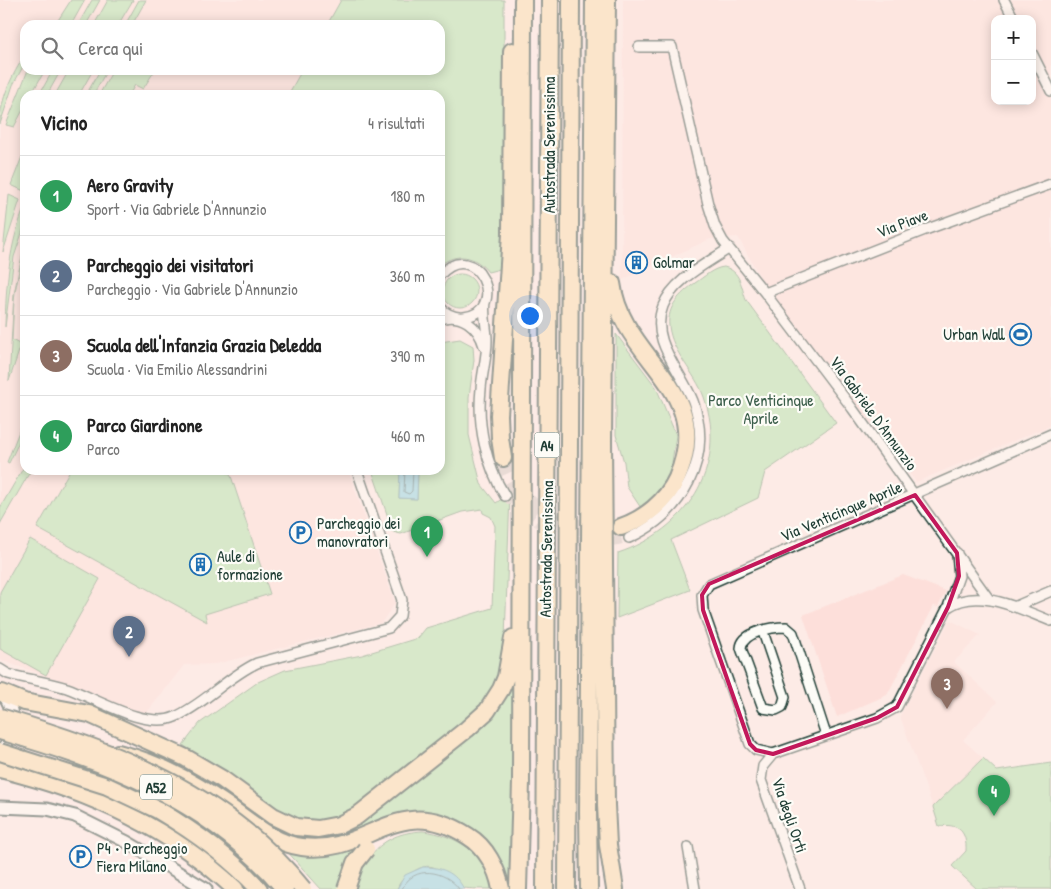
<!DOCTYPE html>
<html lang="it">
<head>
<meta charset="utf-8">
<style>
	body { margin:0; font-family:"Patrick Hand",sans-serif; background:#f6f6f6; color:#222 }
	.controls { position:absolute; right:15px; top:15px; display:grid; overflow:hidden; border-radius:10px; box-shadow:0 2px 12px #0003 }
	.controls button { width:45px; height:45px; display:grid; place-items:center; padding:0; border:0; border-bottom:1px solid #e0e0e0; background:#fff; color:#222; font:25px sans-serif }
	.you { position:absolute; left:529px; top:315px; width:18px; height:18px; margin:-12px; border:4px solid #fff; border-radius:50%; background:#1a73e8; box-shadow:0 0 0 8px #1a73e833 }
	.badge { display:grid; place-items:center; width:32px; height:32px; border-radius:50%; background:#b45309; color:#fff; font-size:16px; font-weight:700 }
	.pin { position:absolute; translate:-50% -41px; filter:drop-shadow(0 1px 2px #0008) }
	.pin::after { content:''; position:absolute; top:26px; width:18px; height:15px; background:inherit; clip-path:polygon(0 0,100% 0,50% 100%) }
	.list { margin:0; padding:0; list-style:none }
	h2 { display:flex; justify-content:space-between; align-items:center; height:65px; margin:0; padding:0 20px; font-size:21px }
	h2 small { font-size:16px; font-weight:400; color:#767676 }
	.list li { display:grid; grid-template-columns:32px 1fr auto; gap:15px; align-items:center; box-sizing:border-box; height:80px; padding:0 20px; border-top:1px solid #e0e0e0 }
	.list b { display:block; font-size:19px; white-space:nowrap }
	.list p { margin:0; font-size:16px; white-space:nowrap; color:#767676 }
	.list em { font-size:16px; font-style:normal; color:#767676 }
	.icon { flex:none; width:28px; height:28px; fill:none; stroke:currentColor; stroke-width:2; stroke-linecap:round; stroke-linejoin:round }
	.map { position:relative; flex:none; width:1051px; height:889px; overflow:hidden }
	.search { position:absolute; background:#fff; box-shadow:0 2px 12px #0003; left:20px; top:20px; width:425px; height:55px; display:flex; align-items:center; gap:12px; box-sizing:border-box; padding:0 18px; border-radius:15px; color:#767676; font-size:19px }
	.panel { position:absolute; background:#fff; box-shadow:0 2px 12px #0003; left:20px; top:90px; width:425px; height:385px; border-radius:15px }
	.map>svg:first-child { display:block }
	.built { fill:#fddfda; fill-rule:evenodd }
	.green { fill:#abe4a9; stroke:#65906e }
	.water { fill:#86d4e4; stroke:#5d989e }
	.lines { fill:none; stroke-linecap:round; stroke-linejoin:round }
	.shore { stroke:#48797a; stroke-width:1 }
	.minor-tunnel { stroke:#d1c8c2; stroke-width:9; stroke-dasharray:9 4.5; stroke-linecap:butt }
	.motorway-tunnel { stroke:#d1c8c2; stroke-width:16; stroke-dasharray:16 8; stroke-linecap:butt }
	.minor-casing { stroke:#1f3d34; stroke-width:12 }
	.tertiary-casing { stroke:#1f3d34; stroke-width:15 }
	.motorway-casing { stroke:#1f3d34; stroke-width:20 }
	.minor { stroke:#fdfcf7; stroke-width:9 }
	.tertiary { stroke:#fdfcf7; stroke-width:11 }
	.motorway { stroke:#f8deab; stroke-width:16 }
	.motorway-bridge-casing { stroke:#1f3d34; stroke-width:20; stroke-linecap:butt }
	.motorway-bridge { stroke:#f8deab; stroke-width:16 }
	.marked { fill:none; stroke:#c2185b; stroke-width:4; stroke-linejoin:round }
	.labels { text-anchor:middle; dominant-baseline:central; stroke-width:4.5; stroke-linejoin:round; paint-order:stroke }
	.shield { fill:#fdfcf7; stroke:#62766e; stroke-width:1 }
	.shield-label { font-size:15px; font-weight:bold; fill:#1f3d34 }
	.street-label { font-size:16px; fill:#1f3d34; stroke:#fdfcf7 }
	.poi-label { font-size:16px; fill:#1f3d34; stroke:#fdfcf7; text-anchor:start }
	.park-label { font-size:16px; fill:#3b5e4b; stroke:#fdfcf7 }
</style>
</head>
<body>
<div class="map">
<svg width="1051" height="889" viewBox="0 0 1051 889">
	<rect width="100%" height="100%" fill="#fdebe6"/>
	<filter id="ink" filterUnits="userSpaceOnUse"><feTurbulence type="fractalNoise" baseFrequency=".02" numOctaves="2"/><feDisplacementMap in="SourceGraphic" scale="10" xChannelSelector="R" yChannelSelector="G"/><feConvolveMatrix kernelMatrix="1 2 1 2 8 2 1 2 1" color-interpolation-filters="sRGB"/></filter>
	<g filter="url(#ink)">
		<path class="built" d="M0 0H341L327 25H25V70H302L288 95H25V470H348L395 603 381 623 215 664 184 665 145 715 61 681 0 660Z
			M623 0H1051V425L916 482 764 284 738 237 710 239 622 280ZM995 19H1032V101H995Z
			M903 575 946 591 938 607 934 606 887 695 837 717 803 615Z
			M950 620 980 635 954 662 997 702 963 740 983 758 933 807 900 716Z"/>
		<path class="green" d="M71 0H85L71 25H55Z
			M92 0H100L86 25H78Z
			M108 0H133L118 25H94Z
			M139 0H146L132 25H125Z
			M341 0H504V268L488 272C475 255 457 252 440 265V95H288L302 70H440V25H327Z
			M25 55V63L13 85 0 124C0 99 12 75 25 55Z
			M28 70H45L31 95H25V106L14 127 6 125Z
			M53 70H61L47 95H39Z
			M69 70H93L79 95H55Z
			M100 70H107L93 95H86Z
			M113 70H155L143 89 135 85 129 95H99Z
			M25 149V190L24 191 11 185Z
			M9 195 20 200 3 252Z
			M25 206V224L14 257 5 327C6 285 9 245 25 206Z
			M25 242C25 260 18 274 15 292 13 308 13 324 12 340L21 345 9 381 14 294Z
			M724 267C741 271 741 287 746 300L836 423 765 472 758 498 671 540 690 590 617 618 618 553C685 531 729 468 704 397 695 372 672 353 669 326 667 306 680 294 695 283 704 277 713 268 724 267Z
			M443 291a17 17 0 1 1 34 0a17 17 0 1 1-34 0Z
			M616 334 656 387 676 435 670 476 656 495 641 508 627 487 624 462 616 435Z
			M460 339 473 346 474 360 469 397V435L481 484 496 503 510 493 505 639 502 662 495 683 483 705 462 725 358 806 326 821 311 823 296 820 273 809 183 745 200 723 258 682 285 670 362 655 418 638 426 628 492 608 495 526 491 517 483 513 482 509 462 512 401 534 393 532 372 470H400L399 498 417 499 418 470H440V342Z
			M25 416V429L9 463 7 462Z
			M25 465V470H31L0 524V508Z
			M70 470H224L231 476 270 594 205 614 207 622 37 528Z
			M30 539 100 579 46 675 0 649V592Z
			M513 681V889H509C505 865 494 843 474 829 451 812 421 807 394 815 352 826 315 860 273 824L332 832Z
			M983 758 997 771 1051 763V889H977L952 866 966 851C967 832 959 823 939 826L933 807Z
			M423 831C456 835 487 853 492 889 485 889 470 889 464 888 444 878 436 854 410 874 403 879 400 881 397 889H321L285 849 360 844 371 855C385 838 402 832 423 831Z"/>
		<path class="water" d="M400 470H418L417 499 399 498Z
			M423 867C442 867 455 872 464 889H397L405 875Z"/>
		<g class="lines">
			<path class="shore" d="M405 470 404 492 409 494 412 491 413 470
				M402 889C413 864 446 870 459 889"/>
			<path class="minor-tunnel" d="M505 496C543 530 575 552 629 538"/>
			<path class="motorway-tunnel" d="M503 458C515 510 571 537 621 527"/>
			<defs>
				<path id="minor" d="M1004 0 1014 19
					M639 47H672L708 204 715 226 723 241 765 293 852 408 989 599
					M1032 53 1051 91
					M440 275C476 235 511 312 464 317 454 318 446 314 440 307
					M765 293 925 230 1051 184
					M485 302C483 316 487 327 487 340 487 357 482 373 481 389 477 425 486 465 505 496
					M440 319C461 312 478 326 484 346
					M629 538C682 514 714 459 693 401 681 370 649 341 663 306 673 280 706 264 728 249
					M957 553 959 576 948 607 897 707 877 718 773 754 756 750 750 744 703 610 702 595 709 584 1051 434
					M948 607C979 586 1021 610 1051 621
					M1014 607 1051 591
					M763 632 785 697 782 707 776 710 763 708 741 648C742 632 772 627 786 627L793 633 826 735
					M0 669 8 674C27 679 47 682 67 688 95 698 146 730 175 717 203 705 227 677 257 663L389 628 400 616 402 600 357 470
					M773 754 763 766 761 780 800 889
					M688 847 695 889"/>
				<path id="tertiary" d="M0 753C15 737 17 710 2 693
					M0 807 47 809 75 816 127 842 206 889"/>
				<path id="motorway" d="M607 0 603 441 606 805 608 845 615 889
					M612 283C622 362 716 387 677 478 666 502 644 519 621 527
					M503 458 500 438 499 415 511 234 512 51
					M2 693 24 702 89 714 186 758 222 779 273 816 296 827 318 829 339 825 357 816 467 729 487 711 501 689 506 677 513 638
					M118 753C155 762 186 778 217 799 245 816 269 843 302 847 368 856 396 790 468 836 486 847 497 868 501 889
					M0 769C87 790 170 828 235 889
					M158 810C195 832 230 857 259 889
					M518 889 521 782 523 0
					M545 889 550 0
					M567 889 571 0
					M589 889 588 812 594 0"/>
			</defs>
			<use href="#minor" class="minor-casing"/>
			<use href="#tertiary" class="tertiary-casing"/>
			<use href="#motorway" class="motorway-casing"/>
			<use href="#minor" class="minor"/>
			<use href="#tertiary" class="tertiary"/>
			<use href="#motorway" class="motorway"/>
			<defs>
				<path id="motorway-bridge" d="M0 717C115 751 226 792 303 889
					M0 731C111 763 208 799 285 889
					M0 752 107 786 158 810
					M346 889 355 863 366 849"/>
			</defs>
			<use href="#motorway-bridge" class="motorway-bridge-casing"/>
			<use href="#motorway-bridge" class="motorway-bridge"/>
		</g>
	</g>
	<path d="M0 0H1051V889H0ZM915 495 957 553 959 576 948 607 897 707 877 718 773 754 756 750 750 744 703 610 702 595 709 584Z" fill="#fdebe6" fill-opacity=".55" fill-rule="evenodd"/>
	<path class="marked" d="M915 495 957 553 959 576 948 607 897 707 877 718 773 754 756 750 750 744 703 610 702 595 709 584Z"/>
	<defs>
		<symbol id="building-ring" viewBox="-11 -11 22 22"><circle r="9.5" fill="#fdfcf7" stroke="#1f6fb2" stroke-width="1.5"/><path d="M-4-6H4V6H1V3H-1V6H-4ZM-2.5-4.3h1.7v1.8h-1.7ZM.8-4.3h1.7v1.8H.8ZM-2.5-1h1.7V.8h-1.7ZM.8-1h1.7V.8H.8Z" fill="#1f6fb2"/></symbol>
		<symbol id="stadium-ring" viewBox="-11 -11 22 22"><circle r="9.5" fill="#fdfcf7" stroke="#1f6fb2" stroke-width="1.5"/><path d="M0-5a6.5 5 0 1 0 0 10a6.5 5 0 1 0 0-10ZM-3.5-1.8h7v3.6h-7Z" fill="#1f6fb2"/></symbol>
		<symbol id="parking-ring" viewBox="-11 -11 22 22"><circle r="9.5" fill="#fdfcf7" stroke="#1f6fb2" stroke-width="1.5"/><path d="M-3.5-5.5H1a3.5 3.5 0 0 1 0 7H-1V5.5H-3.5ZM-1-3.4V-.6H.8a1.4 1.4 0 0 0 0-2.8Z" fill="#1f6fb2"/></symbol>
	</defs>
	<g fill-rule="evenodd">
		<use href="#building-ring" x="624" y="250" width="25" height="25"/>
		<use href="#stadium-ring" x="1008" y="322" width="25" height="25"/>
		<use href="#parking-ring" x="288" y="520" width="25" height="25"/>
		<use href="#building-ring" x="188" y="552" width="25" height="25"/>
		<use href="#parking-ring" x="68" y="844" width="25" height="25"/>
	</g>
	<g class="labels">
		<g class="shield">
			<rect x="534.5" y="432.5" width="25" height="25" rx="4"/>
			<rect x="140" y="774.5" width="32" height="25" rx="4"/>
		</g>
		<g class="shield-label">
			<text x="547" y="445">A4</text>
			<text x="156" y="787">A52</text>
		</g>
		<g class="street-label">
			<text transform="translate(549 145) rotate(-90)">Autostrada Serenissima</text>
			<text transform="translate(902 223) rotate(-21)">Via Piave</text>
			<text transform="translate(874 413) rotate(54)">Via Gabriele D'Annunzio</text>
			<text transform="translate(841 511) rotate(-23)">Via Venticinque Aprile</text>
			<text transform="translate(546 549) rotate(-89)">Autostrada Serenissima</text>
			<text transform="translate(790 815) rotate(71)">Via degli Orti</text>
		</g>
		<g class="poi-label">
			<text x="653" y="262">Golmar</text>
			<text x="1005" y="334" text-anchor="end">Urban Wall</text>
			<text x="317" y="523">Parcheggio dei<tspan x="317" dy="18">manovratori</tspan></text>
			<text x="217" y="556">Aule di<tspan x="217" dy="18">formazione</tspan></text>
			<text x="97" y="848">P4 • Parcheggio<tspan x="97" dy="18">Fiera Milano</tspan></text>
		</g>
		<g class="park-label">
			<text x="761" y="400">Parco Venticinque<tspan x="761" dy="18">Aprile</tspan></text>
		</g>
	</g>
</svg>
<div class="controls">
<button>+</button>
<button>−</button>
</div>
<div class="you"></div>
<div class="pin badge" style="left:427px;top:557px;background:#2e9e5b">1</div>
<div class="pin badge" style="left:129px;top:657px;background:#5c6f8a">2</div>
<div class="pin badge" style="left:947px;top:709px;background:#8d6e63">3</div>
<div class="pin badge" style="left:994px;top:816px;background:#2e9e5b">4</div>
<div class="search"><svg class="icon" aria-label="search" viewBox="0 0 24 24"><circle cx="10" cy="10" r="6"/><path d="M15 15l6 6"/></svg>Cerca qui</div>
<section class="panel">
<h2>Vicino<small>4 risultati</small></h2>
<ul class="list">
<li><span class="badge" style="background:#2e9e5b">1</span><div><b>Aero Gravity</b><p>Sport · Via Gabriele D'Annunzio</p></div><em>180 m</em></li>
<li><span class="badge" style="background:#5c6f8a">2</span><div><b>Parcheggio dei visitatori</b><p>Parcheggio · Via Gabriele D'Annunzio</p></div><em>360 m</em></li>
<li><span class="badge" style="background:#8d6e63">3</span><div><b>Scuola dell'Infanzia Grazia Deledda</b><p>Scuola · Via Emilio Alessandrini</p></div><em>390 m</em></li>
<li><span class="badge" style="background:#2e9e5b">4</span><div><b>Parco Giardinone</b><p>Parco</p></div><em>460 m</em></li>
</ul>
</section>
</div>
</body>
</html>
